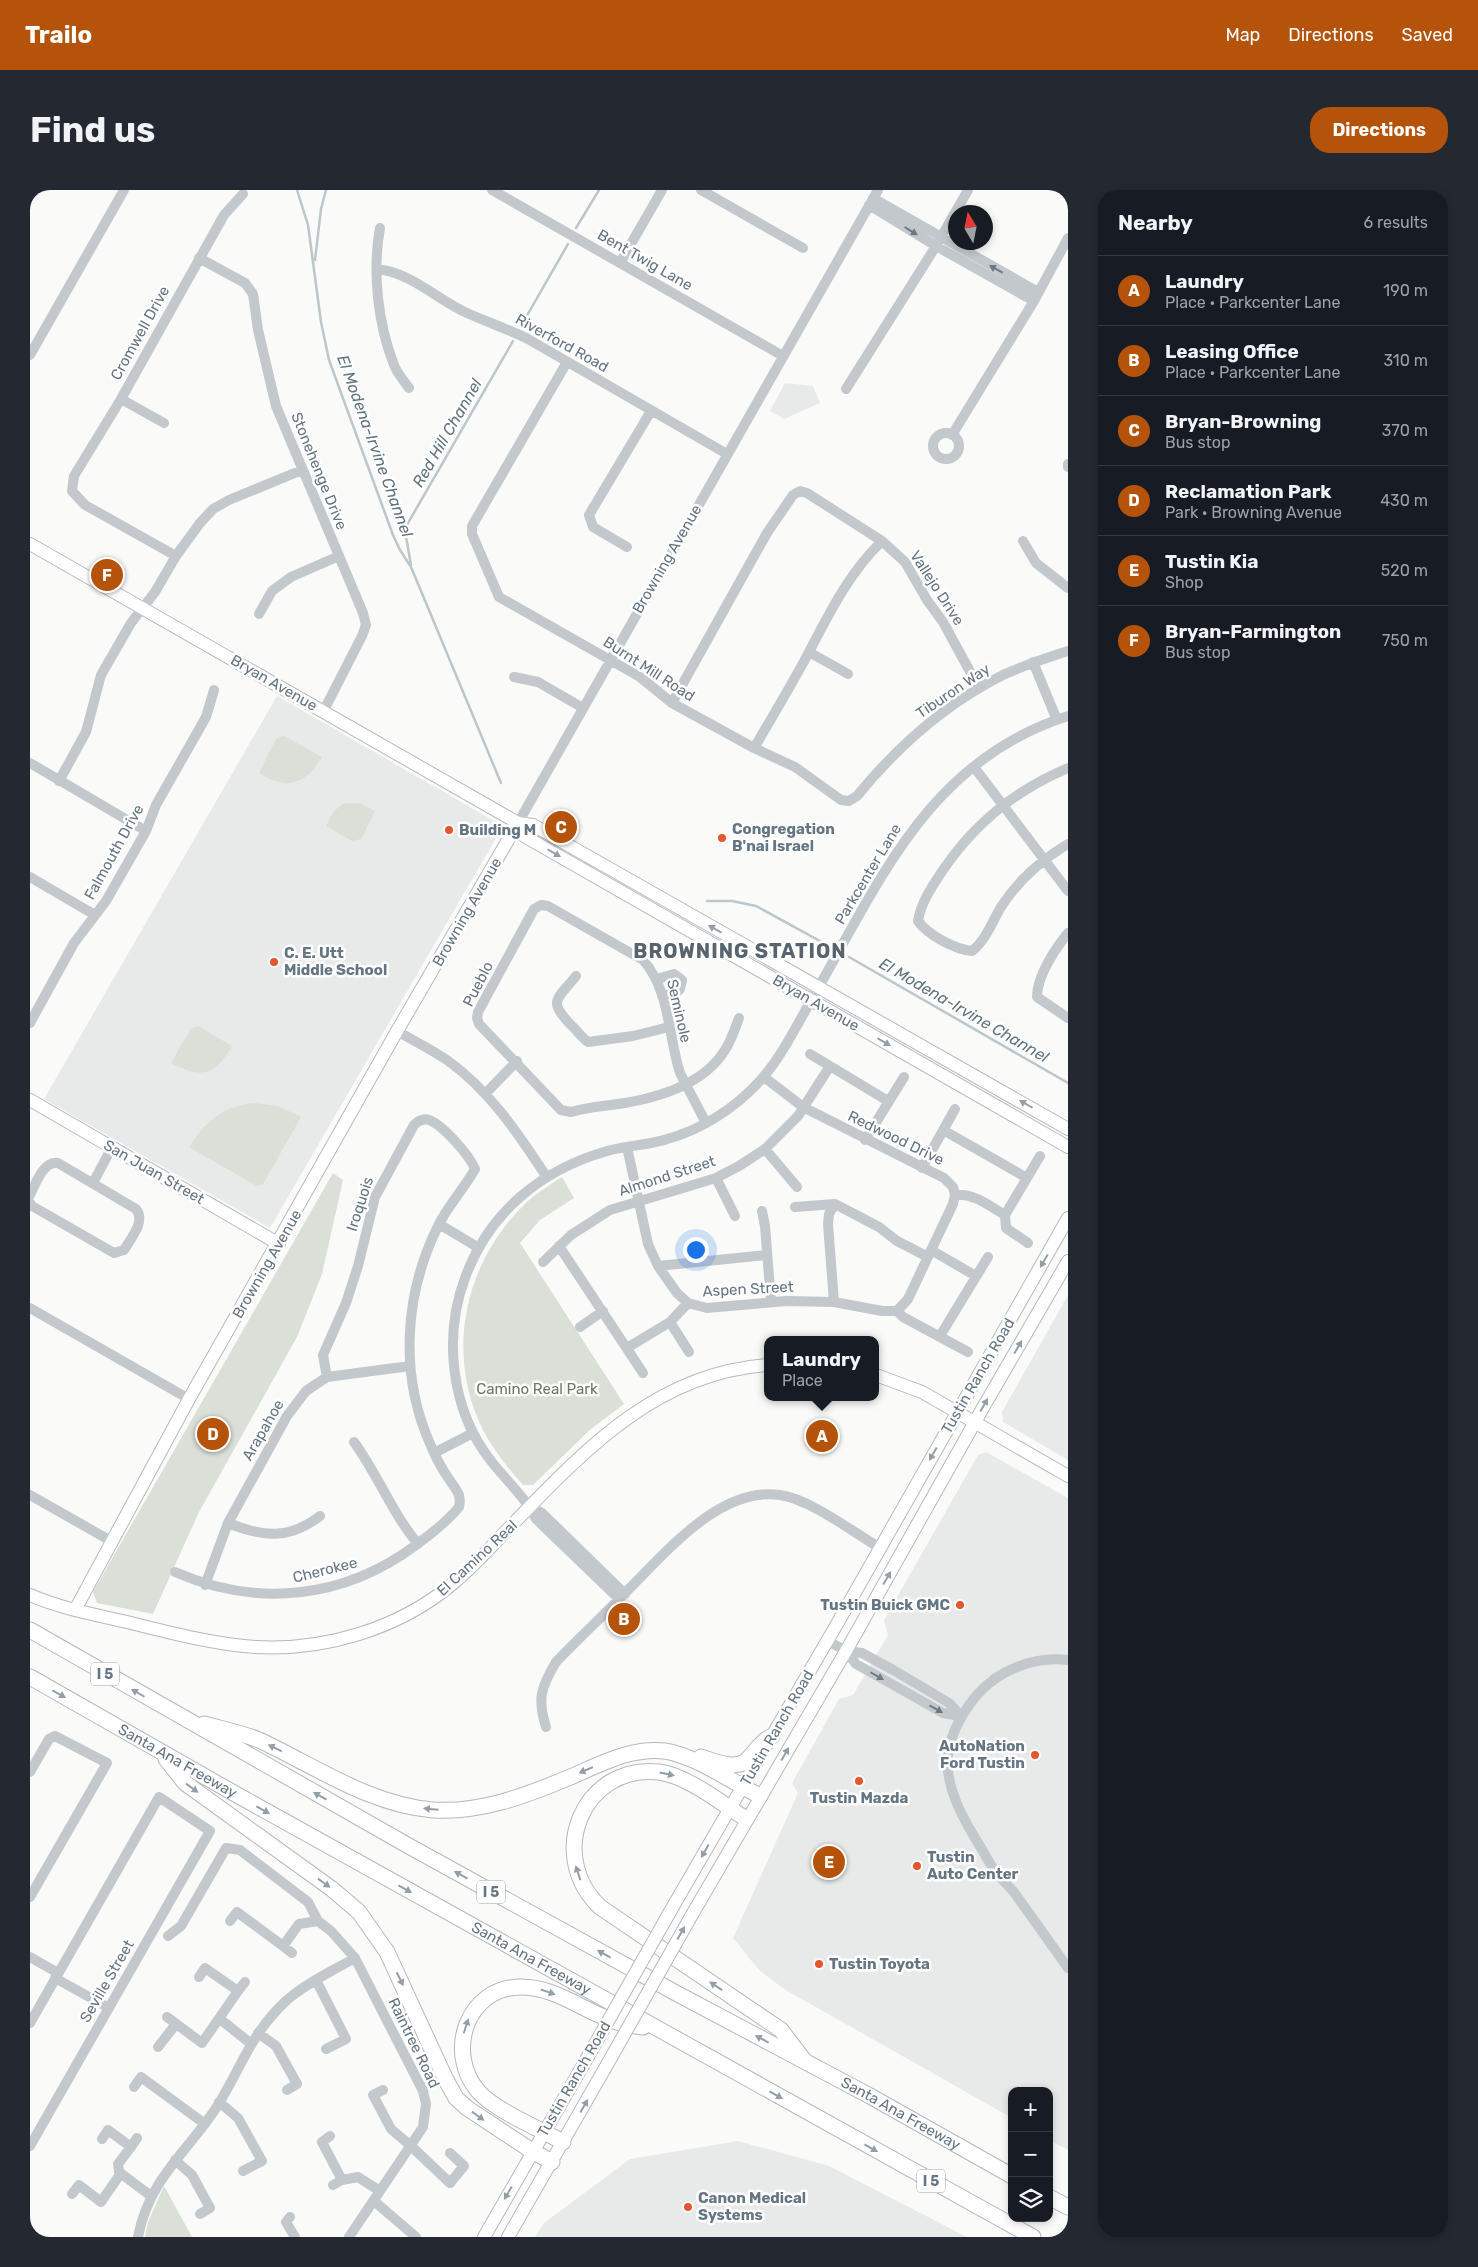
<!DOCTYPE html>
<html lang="en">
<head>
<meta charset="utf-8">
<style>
	body { margin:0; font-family:Rubik,sans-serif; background:#242831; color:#f1f3f6 }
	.controls { position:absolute; right:15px; bottom:15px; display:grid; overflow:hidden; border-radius:10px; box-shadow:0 2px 8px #0003 }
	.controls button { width:45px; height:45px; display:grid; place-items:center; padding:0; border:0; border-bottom:1px solid #363941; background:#171b24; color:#f1f3f6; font:25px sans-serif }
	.compass { position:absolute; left:918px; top:15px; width:45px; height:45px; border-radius:50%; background:#171b24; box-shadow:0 2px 8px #0003; rotate:350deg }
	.you { position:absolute; left:665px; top:1059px; width:18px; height:18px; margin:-12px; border:4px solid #fff; border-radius:50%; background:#1a73e8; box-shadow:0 0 0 8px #1a73e833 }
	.badge { display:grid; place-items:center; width:32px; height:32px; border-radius:50%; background:#b45309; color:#fff; font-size:16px; font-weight:700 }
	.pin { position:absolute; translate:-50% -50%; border:2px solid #fff; box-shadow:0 1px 5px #0006 }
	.popup { position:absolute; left:734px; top:1146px; width:115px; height:65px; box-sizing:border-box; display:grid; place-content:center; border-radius:10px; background:#171b24; filter:drop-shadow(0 1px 4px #0005); font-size:16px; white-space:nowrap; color:#9ea1a6 }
	.popup b { font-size:19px; color:#f1f3f6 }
	.popup::after { content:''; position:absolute; left:50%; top:100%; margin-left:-10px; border:10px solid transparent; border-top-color:#171b24 }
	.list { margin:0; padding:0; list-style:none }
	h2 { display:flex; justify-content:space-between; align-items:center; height:65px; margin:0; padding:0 20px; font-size:21px }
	h2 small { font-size:16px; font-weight:400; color:#9ea1a6 }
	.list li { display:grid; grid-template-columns:32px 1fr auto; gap:15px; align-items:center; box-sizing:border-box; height:70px; padding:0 20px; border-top:1px solid #363941 }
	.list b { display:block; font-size:19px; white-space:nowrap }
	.list p { margin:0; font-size:16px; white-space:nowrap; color:#9ea1a6 }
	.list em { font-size:16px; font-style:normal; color:#9ea1a6 }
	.icon { flex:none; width:28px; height:28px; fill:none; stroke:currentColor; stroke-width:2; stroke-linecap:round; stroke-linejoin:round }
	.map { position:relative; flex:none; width:1038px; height:2047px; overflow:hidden; border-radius:20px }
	header { display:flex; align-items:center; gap:30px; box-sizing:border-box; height:70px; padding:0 25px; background:#b45309; color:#fff }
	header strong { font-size:24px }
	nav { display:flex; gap:28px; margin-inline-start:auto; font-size:18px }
	.intro { display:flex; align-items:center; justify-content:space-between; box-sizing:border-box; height:120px; padding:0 30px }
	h1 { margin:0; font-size:35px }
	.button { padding:12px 22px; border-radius:20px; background:#b45309; color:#fff; font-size:18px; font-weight:700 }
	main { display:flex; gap:30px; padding:0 30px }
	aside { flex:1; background:#171b24; border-radius:20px; box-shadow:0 2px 8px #0003 }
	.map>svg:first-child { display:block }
	.built { fill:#e8e9e9 }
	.green { fill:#dadfd7 }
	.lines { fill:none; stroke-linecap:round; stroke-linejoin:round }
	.stream { stroke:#bbc7cb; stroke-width:2.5 }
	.major-casing { stroke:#b5babe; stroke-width:14 }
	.highway-casing { stroke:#b4b9bd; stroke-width:17 }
	.minor { stroke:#c3c8cc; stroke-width:10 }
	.major { stroke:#fff; stroke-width:12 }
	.highway { stroke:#fff; stroke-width:15 }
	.major-bridge-casing { stroke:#b5babe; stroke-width:14; stroke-linecap:butt }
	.major-bridge { stroke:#fff; stroke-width:12 }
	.oneway { fill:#6a7a87 }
	.oneway2 { fill:#939fa8 }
	.poi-dot { fill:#e4572e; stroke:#fff; stroke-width:2 }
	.labels { text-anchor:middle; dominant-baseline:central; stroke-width:5; stroke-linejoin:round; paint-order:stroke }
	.shield { fill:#fff; stroke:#939fa8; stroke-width:1 }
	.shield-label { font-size:14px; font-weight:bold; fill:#657683 }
	.street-label { font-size:15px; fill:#657683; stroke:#fff }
	.poi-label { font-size:15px; font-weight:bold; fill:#657683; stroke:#fff; text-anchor:start }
	.park-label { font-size:15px; fill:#687a64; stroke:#fff }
	.water-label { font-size:16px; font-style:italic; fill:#60757c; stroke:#fff }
	.district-label { font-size:20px; font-weight:bold; letter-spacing:1px; fill:#57646e; stroke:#fff }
</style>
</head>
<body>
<header>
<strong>Trailo</strong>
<nav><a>Map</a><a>Directions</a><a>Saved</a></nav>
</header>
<div class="intro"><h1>Find us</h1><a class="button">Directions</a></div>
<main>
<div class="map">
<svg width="1038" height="2047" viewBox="0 0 1038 2047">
	<rect width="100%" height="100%" fill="#fafaf8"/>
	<path class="built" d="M755 193 783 196 790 213 754 229 740 221Z
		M247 506 473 636 240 1038 14 909Z
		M1038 1105V1270L973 1232 972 1222Z
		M956 1262 1038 1308V1960L1019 1950V1901H982V1928L754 1799 729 1780 703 1748 768 1603 762 1593 809 1509 823 1505 858 1445 854 1430 948 1265Z
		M708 1951 799 1976 937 2047H505L514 2033 600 1969Z"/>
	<path class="green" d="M254 546 292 567C277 594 255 601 229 583L246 549Z
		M314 613H329L345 621 331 649 322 651 296 636 304 621Z
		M168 836 202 856C185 886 171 889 141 873L161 838Z
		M223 913 248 916 271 927 233 994 227 996 159 957C175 932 193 916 223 913Z
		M303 983 313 990 292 1084 267 1147 169 1322 123 1424 67 1413 63 1402Z
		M532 987 544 1008 510 1030 490 1053 594 1214 561 1239 503 1295H493C478 1278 464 1261 453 1240 414 1162 435 1070 498 1011 508 1002 520 995 532 987Z
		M134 1996 162 2047H115L118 2032Z"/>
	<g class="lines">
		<path class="stream" d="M267 0 278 35 291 132 299 170 363 345 370 360 381 377 471 593
			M546 38 569 0
			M285 70 291 19 296 0
			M491 136 538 54
			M381 375 375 341 378 333 483 151
			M677 711H702L726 716 799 756
			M819 767 1038 893"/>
		<defs>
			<path id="major" d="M0 354 488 633 503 635 1038 939
				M488 633 494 646 1038 957
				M0 910 249 1054
				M846 1185 892 1202 1038 1286
				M0 1405C32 1419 67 1425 101 1433 141 1443 184 1454 225 1457 294 1461 368 1439 421 1395 442 1378 460 1358 478 1339 552 1263 624 1183 738 1175
				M45 1420 159 1209 367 841 488 633
				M645 1713 807 1434 1038 1028
				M663 1723 816 1461 954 1216 1038 1071
				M454 2047 556 1870
				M478 2047 574 1880"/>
			<g id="highway">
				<path id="s1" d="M0 1440 377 1655 644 1802 840 1906 982 1986"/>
				<path id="s2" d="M0 1487 209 1606 1003 2047"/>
				<path d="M174 1534C192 1539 212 1543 229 1550 285 1576 340 1615 403 1620 450 1623 495 1606 538 1588 569 1575 600 1557 635 1561 666 1566 702 1592 730 1606"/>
				<path d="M671 1567C684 1571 705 1581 717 1570 726 1561 730 1552 742 1546"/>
				<path d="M136 1569 155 1593 302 1699 329 1722 357 1762 416 1890 426 1908 437 1918 502 1961 522 1972"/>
				<path d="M716 1629C691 1613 658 1586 629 1582 552 1574 516 1666 570 1717L751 1840 773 1869"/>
				<path d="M533 1952C510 1939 464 1920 448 1901 415 1862 437 1797 491 1797 527 1797 554 1822 587 1832 595 1835 604 1836 613 1837"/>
				<path d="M1019 2007 1038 2017"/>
			</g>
		</defs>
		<use href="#major" class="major-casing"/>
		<use href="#highway" class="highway-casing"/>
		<path class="minor" d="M462 0 753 166
			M671 0 773 58
			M843 8 1008 102
			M839 15 906 56 1004 111
			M350 38C342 82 348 134 364 175 367 183 374 191 379 198
			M169 68 215 93 223 104 228 140 246 216 333 423 336 435 332 446 293 522
			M590 73 632 0
			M347 79C380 82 408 110 437 123 457 132 478 139 498 149L697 264
			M0 165 94 0
			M537 172 442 336V344L469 407 610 487 642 513 724 558 765 577 811 610 819 611 827 606C867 557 917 513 973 485 994 475 1016 468 1038 461
			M816 199 906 56 938 0
			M91 209 134 233
			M903 256a13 13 0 1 1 26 0a13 13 0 1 1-26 0Z
			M922 245 1004 111 1038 48
			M1038 274V277
			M993 351 1006 373 1038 398
			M597 357 563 337 559 325 621 221
			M146 366 55 315 42 301 44 286 91 209 194 25 213 4
			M229 424 242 401 261 387 309 366
			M779 462 818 484
			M1003 472 1027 530
			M484 487 508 492 553 518
			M642 513 737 343 763 305 770 301 777 303 852 351 875 372 897 410 913 432 949 498
			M724 558C743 526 762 494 779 462 800 422 819 383 852 351
			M0 573 116 641
			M944 577 1038 701
			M1038 578C985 600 945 633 913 680 903 695 891 712 888 731 898 745 924 759 942 761 956 750 962 732 971 717 989 689 1011 670 1038 654
			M29 591 56 542 71 485 101 433 125 402 146 366 170 333 183 319 199 310 272 280
			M488 633 848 0
			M0 687 65 725
			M1038 743C1025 759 1007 786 1007 807L1038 828
			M546 786C527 810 517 810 541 835 547 840 551 847 558 852L603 846 639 837
			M627 789 644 784 652 790 650 799 646 803 632 806
			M0 833 44 753 76 711 116 641 126 615 176 527 184 500
			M367 841C384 851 401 859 417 870 459 900 488 943 516 986
			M780 864 858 911
			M734 887 773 917 914 988 923 997 925 1005C944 1003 959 1016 975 1025L976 1038 998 1053
			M455 904 487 871
			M676 933 650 883C638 846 640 800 613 770L518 716 511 715 504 719 448 822 447 828 449 834 531 920 541 922C558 917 577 916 595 913 630 907 675 893 695 860 701 851 705 839 709 828
			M913 940 997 988
			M835 950 874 887
			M597 957 618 1054 628 1076 647 1103 658 1113 677 1118 756 1111 804 1112 852 1121H867L873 1127 938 1162
			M735 959 767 997
			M892 978 925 919
			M686 988 705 1026
			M63 993 82 957
			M0 1005C6 993 13 971 28 973L106 1019C116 1031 101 1048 94 1060L84 1063 2 1016 0 1013
			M765 1017 805 1014 849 1037 867 1051 898 1067
			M732 1021 735 1036 741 1112
			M975 1025 1010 966
			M409 1034 449 1058
			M529 1056 613 1183
			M901 1060 946 1086
			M513 1072 541 1045 580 1020 686 988 709 976 735 959 768 926 800 876
			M628 1076 737 1065
			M804 1112 798 1034 799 1024 805 1014
			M0 1118 159 1209
			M867 1121 878 1109 923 1014 925 1005
			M640 1132 659 1162
			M550 1137 573 1121
			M910 1146 958 1067
			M597 1158 640 1132 658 1113
			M324 1252C348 1285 362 1323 388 1354
			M404 1263 443 1243
			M0 1305 81 1351
			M500 1317 512 1323 595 1404
			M198 1333C233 1347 259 1350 290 1326
			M145 1382C227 1418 314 1409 386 1355 401 1344 417 1332 429 1317 430 1313 430 1309 429 1305 427 1300 422 1294 419 1289 412 1279 406 1268 401 1256 369 1185 374 1105 408 1036 418 1015 434 999 445 979 440 966 413 935 399 930 393 928 388 931 384 935L345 1007 328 1076 316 1113 293 1165 297 1187
			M175 1395 198 1333 257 1226 276 1201 297 1187 380 1176
			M589 1409 506 1329C495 1307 476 1290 461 1271 421 1220 413 1147 435 1088 459 1022 511 980 577 961 591 957 606 956 621 953 658 946 693 927 720 901 748 875 764 840 783 807 850 691 899 570 1038 526
			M798 1451 816 1461 826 1474 883 1506 913 1523 931 1526
			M816 1461 832 1463 865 1481 919 1513 931 1526
			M1038 1470C1004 1466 968 1480 946 1506 904 1558 913 1595 945 1648 952 1659 958 1671 965 1681 970 1688 977 1694 983 1701 1002 1727 1020 1753 1038 1778
			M516 1537C507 1509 511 1497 526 1472 549 1448 573 1426 596 1402 635 1364 689 1296 750 1305 780 1309 823 1342 850 1358
			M0 1582 19 1549 25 1546 77 1573 0 1707
			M200 1731 207 1722 253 1756 269 1734 288 1731
			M288 1731 301 1741 325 1768 393 1901 396 1914 393 1937 319 2047
			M138 1746 151 1736 196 1658 210 1660 278 1712 288 1731
			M253 1756 262 1763
			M0 1767 28 1783
			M25 1788 79 1818
			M286 1790 316 1849 296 1859
			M208 1801 215 1792
			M137 1827 172 1853 208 1801 175 1778 169 1787
			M190 1829 220 1853
			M0 1833 129 1607 180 1641 0 1956
			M228 1843 246 1856 267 1894 257 1900
			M128 1857 146 1834
			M104 1897 111 1887 175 1934
			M353 1900 343 1905 361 1939 381 1956 420 1993 434 1976 420 1963
			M189 1912 208 1928 232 1971 213 1981
			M300 1946 292 1952 312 1990 328 1987 350 2001
			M72 1949 78 1940 101 1957 88 1974 89 1982 121 2006
			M101 1957 107 1948
			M145 1970 162 1985 180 2018 170 2024
			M303 1995 312 1990
			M42 2004 49 1995 71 2012 91 1983
			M344 2011 386 2047
			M260 2027 256 2032 265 2047
			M108 2047C119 1988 158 1962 188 1915 212 1876 221 1843 257 1810 277 1793 302 1781 325 1768"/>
		<use href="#major" class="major"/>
		<use href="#highway" class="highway"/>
		<defs>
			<path id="major-bridge" d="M556 1870 645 1713
				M574 1880 663 1723"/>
		</defs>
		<use href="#major-bridge" class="major-bridge-casing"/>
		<use href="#major-bridge" class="major-bridge"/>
	</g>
	<defs><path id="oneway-solid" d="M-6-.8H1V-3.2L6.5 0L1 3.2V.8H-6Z" transform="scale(1.25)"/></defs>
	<g class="oneway">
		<use href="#oneway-solid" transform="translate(881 41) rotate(32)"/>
		<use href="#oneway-solid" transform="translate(966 79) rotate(-151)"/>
		<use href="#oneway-solid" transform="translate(847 1486) rotate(30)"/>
		<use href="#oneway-solid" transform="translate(906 1519) rotate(29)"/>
	</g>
	<g class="oneway2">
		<use href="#oneway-solid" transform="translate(524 663) rotate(30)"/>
		<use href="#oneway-solid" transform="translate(685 739) rotate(-151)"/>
		<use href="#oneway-solid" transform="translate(854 852) rotate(30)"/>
		<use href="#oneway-solid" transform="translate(996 914) rotate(-150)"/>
		<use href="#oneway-solid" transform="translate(1014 1071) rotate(120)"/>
		<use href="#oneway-solid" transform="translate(988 1157) rotate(-60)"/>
		<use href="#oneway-solid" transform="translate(954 1215) rotate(-61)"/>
		<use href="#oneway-solid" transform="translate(903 1264) rotate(120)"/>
		<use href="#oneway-solid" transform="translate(857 1388) rotate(-60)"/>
		<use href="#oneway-solid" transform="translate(108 1503) rotate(-150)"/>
		<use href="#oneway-solid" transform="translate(29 1504) rotate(29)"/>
		<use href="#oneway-solid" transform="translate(245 1558) rotate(-154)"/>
		<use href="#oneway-solid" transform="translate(755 1564) rotate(-60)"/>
		<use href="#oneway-solid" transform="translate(556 1580) rotate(157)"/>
		<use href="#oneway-solid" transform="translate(637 1584) rotate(12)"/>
		<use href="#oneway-solid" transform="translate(162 1598) rotate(36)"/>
		<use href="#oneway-solid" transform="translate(290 1606) rotate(-151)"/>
		<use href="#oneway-solid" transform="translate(401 1619) rotate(-175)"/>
		<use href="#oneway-solid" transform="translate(233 1620) rotate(29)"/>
		<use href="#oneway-solid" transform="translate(675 1661) rotate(120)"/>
		<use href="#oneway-solid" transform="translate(548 1683) rotate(-108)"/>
		<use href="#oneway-solid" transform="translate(431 1685) rotate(-151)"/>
		<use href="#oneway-solid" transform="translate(294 1693) rotate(36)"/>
		<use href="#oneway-solid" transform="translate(375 1699) rotate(29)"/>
		<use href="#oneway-solid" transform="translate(651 1743) rotate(-61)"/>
		<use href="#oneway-solid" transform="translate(574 1764) rotate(-151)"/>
		<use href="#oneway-solid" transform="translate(370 1789) rotate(64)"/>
		<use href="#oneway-solid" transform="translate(686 1796) rotate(-147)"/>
		<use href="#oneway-solid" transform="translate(518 1802) rotate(19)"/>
		<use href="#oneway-solid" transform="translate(436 1836) rotate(-73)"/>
		<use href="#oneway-solid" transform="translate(732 1849) rotate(-152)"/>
		<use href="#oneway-solid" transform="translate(746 1905) rotate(29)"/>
		<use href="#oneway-solid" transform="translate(554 1916) rotate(-60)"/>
		<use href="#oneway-solid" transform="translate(448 1926) rotate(36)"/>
		<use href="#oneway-solid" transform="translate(841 1958) rotate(29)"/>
		<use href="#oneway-solid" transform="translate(478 2003) rotate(120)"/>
	</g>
	<g class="poi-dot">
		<circle cx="419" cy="640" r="5"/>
		<circle cx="692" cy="648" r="5"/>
		<circle cx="244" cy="772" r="5"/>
		<circle cx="930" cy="1415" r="5"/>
		<circle cx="1005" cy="1565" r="5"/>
		<circle cx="829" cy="1591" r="5"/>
		<circle cx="887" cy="1676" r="5"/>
		<circle cx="789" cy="1774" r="5"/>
		<circle cx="658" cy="2017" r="5"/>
	</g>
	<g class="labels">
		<g class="shield">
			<rect x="61" y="1472.5" width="28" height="23" rx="4"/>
			<rect x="447" y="1690.5" width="28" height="23" rx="4"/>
			<rect x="887" y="1979.5" width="28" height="23" rx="4"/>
		</g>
		<g class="shield-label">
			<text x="75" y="1484">I 5</text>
			<text x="461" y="1702">I 5</text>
			<text x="901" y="1991">I 5</text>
		</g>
		<g class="street-label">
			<text transform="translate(615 70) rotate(30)">Bent Twig Lane</text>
			<text transform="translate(110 143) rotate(-61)">Cromwell Drive</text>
			<text transform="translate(532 153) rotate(29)">Riverford Road</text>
			<text transform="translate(289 281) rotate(68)">Stonehenge Drive</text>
			<text transform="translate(637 369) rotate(-60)">Browning Avenue</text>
			<text transform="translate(907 398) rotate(57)">Vallejo Drive</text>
			<text transform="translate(619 479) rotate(33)">Burnt Mill Road</text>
			<text transform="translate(244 493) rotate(30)">Bryan Avenue</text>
			<text transform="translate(923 501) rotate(-34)">Tiburon Way</text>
			<text transform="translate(84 662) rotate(-61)">Falmouth Drive</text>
			<text transform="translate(838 684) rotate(-59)">Parkcenter Lane</text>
			<text transform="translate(437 722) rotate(-60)">Browning Avenue</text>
			<text transform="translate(448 794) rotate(-63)">Pueblo</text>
			<text transform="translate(786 813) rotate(30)">Bryan Avenue</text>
			<text transform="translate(649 821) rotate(77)">Seminole</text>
			<text transform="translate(866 948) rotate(26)">Redwood Drive</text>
			<text transform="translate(124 982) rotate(30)">San Juan Street</text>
			<text transform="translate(637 986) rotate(-18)">Almond Street</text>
			<text transform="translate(330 1014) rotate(-72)">Iroquois</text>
			<text transform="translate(237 1074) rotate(-60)">Browning Avenue</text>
			<text transform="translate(718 1099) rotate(-3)">Aspen Street</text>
			<text transform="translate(948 1186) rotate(-60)">Tustin Ranch Road</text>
			<text transform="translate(233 1240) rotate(-60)">Arapahoe</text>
			<text transform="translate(447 1368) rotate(-43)">El Camino Real</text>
			<text transform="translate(295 1380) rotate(-14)">Cherokee</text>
			<text transform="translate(747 1538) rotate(-60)">Tustin Ranch Road</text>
			<text stroke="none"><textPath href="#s2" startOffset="170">Santa Ana Freeway</textPath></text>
			<text stroke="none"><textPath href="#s2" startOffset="575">Santa Ana Freeway</textPath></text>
			<text transform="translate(77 1791) rotate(-60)">Seville Street</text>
			<text transform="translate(384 1853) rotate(64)">Raintree Road</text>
			<text transform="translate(544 1889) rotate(-60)">Tustin Ranch Road</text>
			<text stroke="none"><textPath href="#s1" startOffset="996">Santa Ana Freeway</textPath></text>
		</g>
		<g class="poi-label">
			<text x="702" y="639">Congregation<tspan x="702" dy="17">B'nai Israel</tspan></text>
			<text x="429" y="640">Building M</text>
			<text x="254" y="763">C. E. Utt<tspan x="254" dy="17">Middle School</tspan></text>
			<text x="920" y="1415" text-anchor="end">Tustin Buick GMC</text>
			<text x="995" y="1556" text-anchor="end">AutoNation<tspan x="995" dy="17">Ford Tustin</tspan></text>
			<text x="829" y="1608" text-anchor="middle">Tustin Mazda</text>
			<text x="897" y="1667">Tustin<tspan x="897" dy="17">Auto Center</tspan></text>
			<text x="799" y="1774">Tustin Toyota</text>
			<text x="668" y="2008">Canon Medical<tspan x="668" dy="17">Systems</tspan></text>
		</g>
		<g class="park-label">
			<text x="507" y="1199">Camino Real Park</text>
		</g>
		<g class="water-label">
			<text transform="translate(417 243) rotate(-60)">Red Hill Channel</text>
			<text transform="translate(345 256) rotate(70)">El Modena-Irvine Channel</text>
			<text transform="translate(934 820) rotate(30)">El Modena-Irvine Channel</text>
		</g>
		<g class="district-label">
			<text x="710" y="761">BROWNING STATION</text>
		</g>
	</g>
</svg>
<div class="controls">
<button>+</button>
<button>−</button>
<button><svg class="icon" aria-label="layers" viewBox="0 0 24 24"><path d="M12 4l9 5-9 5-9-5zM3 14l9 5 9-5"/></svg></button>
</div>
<svg class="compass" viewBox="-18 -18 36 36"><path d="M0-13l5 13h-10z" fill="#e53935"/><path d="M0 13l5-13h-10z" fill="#9ea1a6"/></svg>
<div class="you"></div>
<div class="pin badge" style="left:792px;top:1246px">A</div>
<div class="popup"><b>Laundry</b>Place</div>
<div class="pin badge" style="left:594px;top:1429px">B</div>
<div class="pin badge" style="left:531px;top:637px">C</div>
<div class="pin badge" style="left:183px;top:1244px">D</div>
<div class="pin badge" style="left:799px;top:1672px">E</div>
<div class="pin badge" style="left:77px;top:385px">F</div>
</div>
<aside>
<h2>Nearby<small>6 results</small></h2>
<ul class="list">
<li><span class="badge">A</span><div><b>Laundry</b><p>Place · Parkcenter Lane</p></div><em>190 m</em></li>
<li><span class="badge">B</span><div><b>Leasing Office</b><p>Place · Parkcenter Lane</p></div><em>310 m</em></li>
<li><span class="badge">C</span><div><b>Bryan-Browning</b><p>Bus stop</p></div><em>370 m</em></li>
<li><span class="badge">D</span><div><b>Reclamation Park</b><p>Park · Browning Avenue</p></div><em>430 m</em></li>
<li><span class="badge">E</span><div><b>Tustin Kia</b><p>Shop</p></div><em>520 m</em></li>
<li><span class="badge">F</span><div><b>Bryan-Farmington</b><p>Bus stop</p></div><em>750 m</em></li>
</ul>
</aside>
</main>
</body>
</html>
